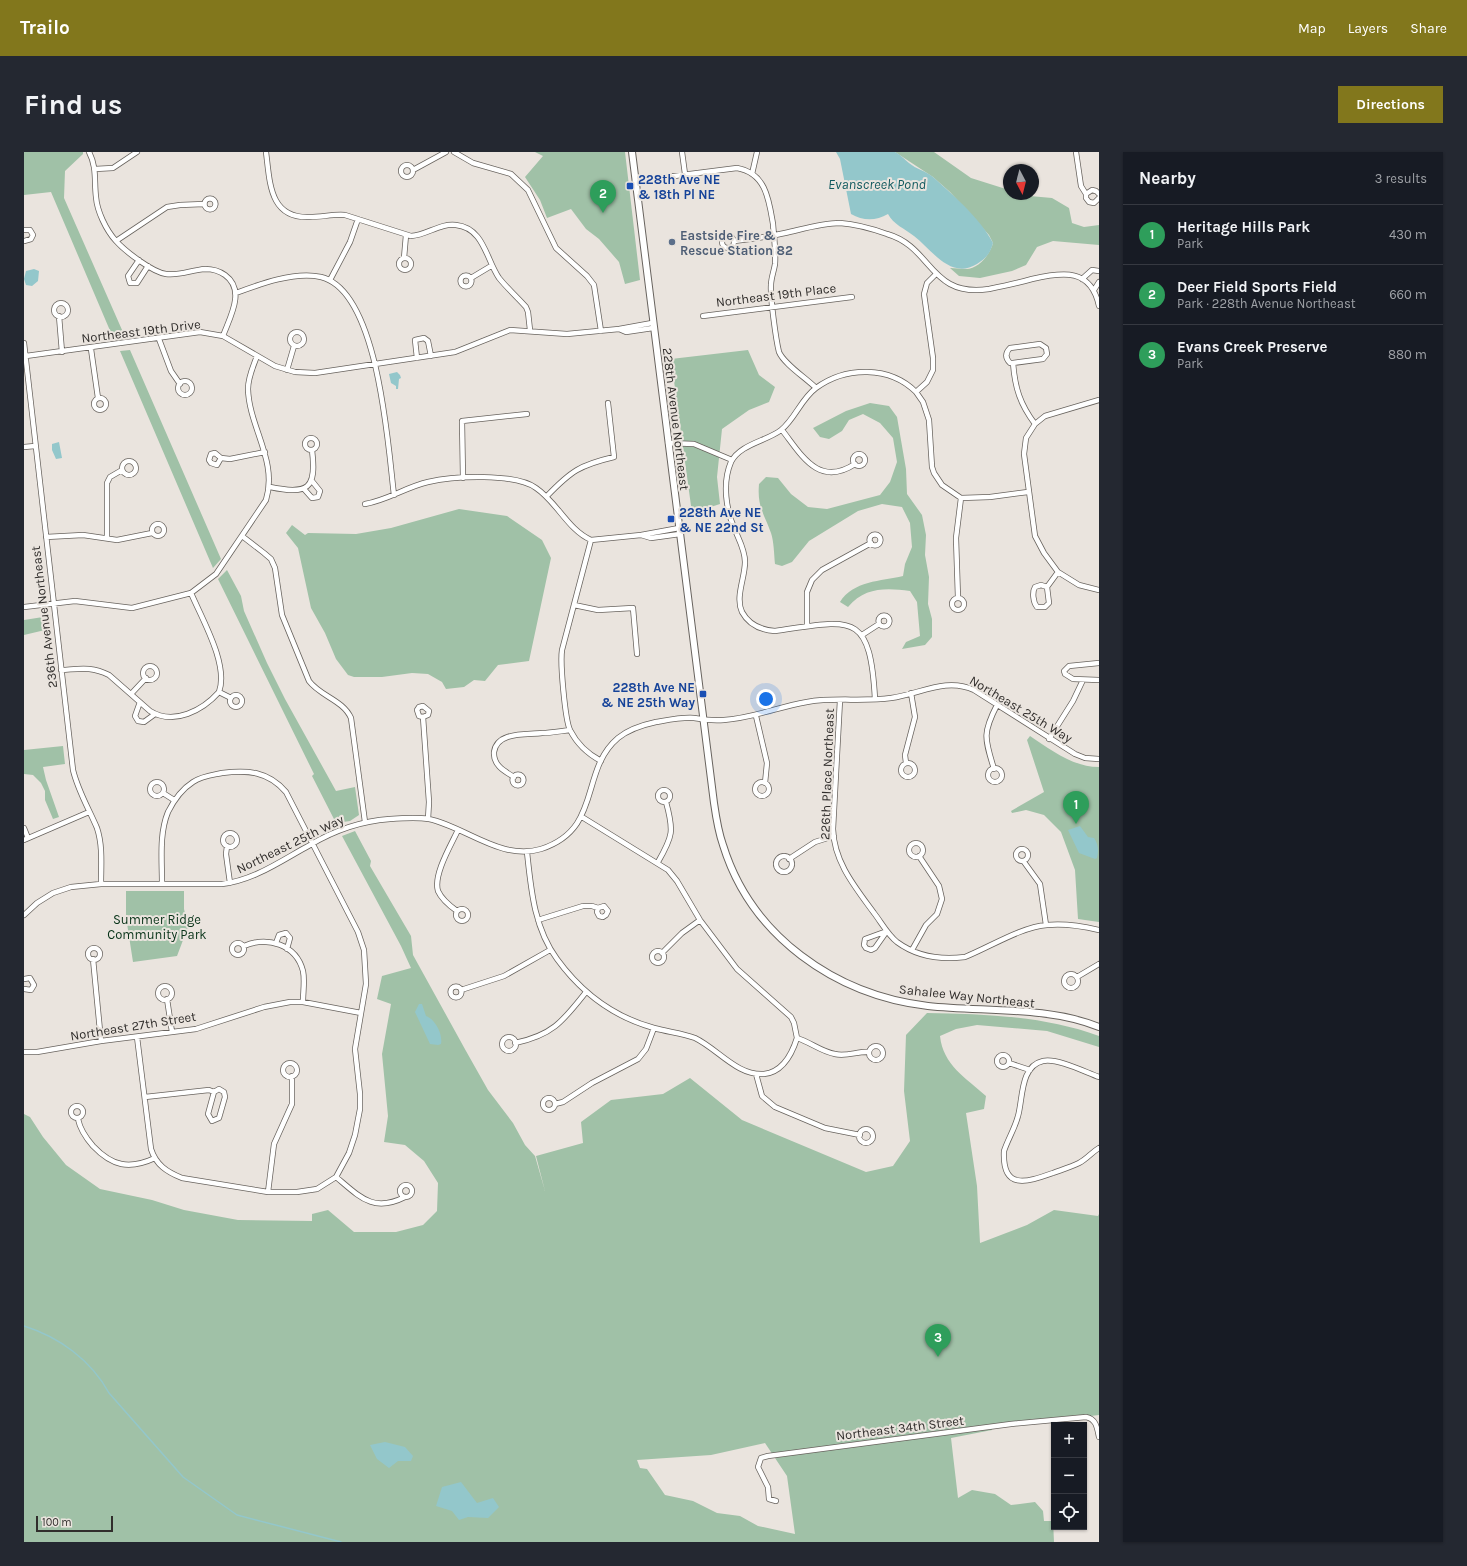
<!DOCTYPE html>
<html lang="en">
<head>
<meta charset="utf-8">
<style>
	body { margin:0; font-family:Karla,sans-serif; background:#242831; color:#f1f3f6 }
	.controls { position:absolute; right:12px; bottom:12px; display:grid; overflow:hidden; border-radius:0px; box-shadow:0 1px 3px #0004 }
	.controls button { width:36px; height:36px; display:grid; place-items:center; padding:0; border:0; border-bottom:1px solid #363941; background:#171b24; color:#f1f3f6; font:20px sans-serif }
	.compass { position:absolute; left:979px; top:12px; width:36px; height:36px; border-radius:50%; background:#171b24; box-shadow:0 1px 3px #0004; rotate:173deg }
	.scale { position:absolute; left:12px; bottom:10px; width:77px; box-sizing:border-box; padding-left:4px; border:2px solid #312e2c; border-top:0; font-size:11px; line-height:14px; white-space:nowrap; color:#312e2c; -webkit-text-stroke:3px #eae4de; paint-order:stroke }
	.you { position:absolute; left:742px; top:547px; width:14px; height:14px; margin:-10px; border:3px solid #fff; border-radius:50%; background:#1a73e8; box-shadow:0 0 0 6px #1a73e833 }
	.badge { display:grid; place-items:center; width:26px; height:26px; border-radius:50%; background:#82771c; color:#fff; font-size:13px; font-weight:700 }
	.pin { position:absolute; translate:-50% -33px; filter:drop-shadow(0 1px 2px #0008) }
	.pin::after { content:''; position:absolute; top:21px; width:14px; height:12px; background:inherit; clip-path:polygon(0 0,100% 0,50% 100%) }
	.list { margin:0; padding:0; list-style:none }
	h2 { display:flex; justify-content:space-between; align-items:center; height:52px; margin:0; padding:0 16px; font-size:17px }
	h2 small { font-size:13px; font-weight:400; color:#9ea1a6 }
	.list li { display:grid; grid-template-columns:26px 1fr auto; gap:12px; align-items:center; box-sizing:border-box; height:60px; padding:0 16px; border-top:1px solid #363941 }
	.list b { display:block; font-size:15px; white-space:nowrap }
	.list p { margin:0; font-size:13px; white-space:nowrap; color:#9ea1a6 }
	.list em { font-size:13px; font-style:normal; color:#9ea1a6 }
	.icon { flex:none; width:22px; height:22px; fill:none; stroke:currentColor; stroke-width:2; stroke-linecap:round; stroke-linejoin:round }
	.map { position:relative; flex:none; width:1075px; height:1390px; overflow:hidden; border-radius:0px }
	header { display:flex; align-items:center; gap:24px; box-sizing:border-box; height:56px; padding:0 20px; background:#82771c; color:#fff }
	header strong { font-size:19px }
	nav { display:flex; gap:22px; margin-inline-start:auto; font-size:14px }
	.intro { display:flex; align-items:center; justify-content:space-between; box-sizing:border-box; height:96px; padding:0 24px }
	h1 { margin:0; font-size:28px }
	.button { padding:10px 18px; border-radius:0px; background:#82771c; color:#fff; font-size:14px; font-weight:700 }
	main { display:flex; gap:24px; padding:0 24px }
	aside { flex:1; background:#171b24; border-radius:0px; box-shadow:0 1px 3px #0004 }
	.map>svg:first-child { display:block }
	.green { fill:#a0c1a7; fill-rule:evenodd }
	.water { fill:#93c7cb }
	.lines { fill:none; stroke-linecap:round; stroke-linejoin:round }
	.stream { stroke:#93c7cb; stroke-width:1.5 }
	.street-casing { stroke:#68635e; stroke-width:6 }
	.secondary-casing { stroke:#68635e; stroke-width:8 }
	.street { stroke:#fff; stroke-width:4.5 }
	.secondary { stroke:#fff; stroke-width:6 }
	.transit-dot { fill:#1a4fb4; stroke:#eae4de; stroke-width:1.5 }
	.service-dot { fill:#5c6f8a; stroke:#eae4de; stroke-width:1.5 }
	.labels { text-anchor:middle; dominant-baseline:central; stroke-width:4; stroke-linejoin:round; paint-order:stroke }
	.transit-label { font-size:13px; font-weight:bold; fill:#164399; stroke:#eae4de; text-anchor:start }
	.service-label { font-size:13px; font-weight:bold; fill:#4e5e75; stroke:#eae4de; text-anchor:start }
	.street-label { font-size:13px; fill:#312e2c; stroke:#eae4de }
	.park-label { font-size:13px; fill:#083318; stroke:#eae4de }
	.water-label { font-size:14px; font-style:italic; fill:#115a5f; stroke:#eae4de }
</style>
</head>
<body>
<header>
<strong>Trailo</strong>
<nav><a>Map</a><a>Layers</a><a>Share</a></nav>
</header>
<div class="intro"><h1>Find us</h1><a class="button">Directions</a></div>
<main>
<div class="map">
<svg width="1075" height="1390" viewBox="0 0 1075 1390">
	<rect width="100%" height="100%" fill="#eae4de"/>
	<path class="green" d="M0 0H59V2L41 19 40 46 102 187 90 188 27 40 0 43Z
		M511 0H601L616 128 601 132 595 110 575 87 562 77 547 57 523 66 516 48 501 25 519 4Z
		M871 0H910L947 26 985 38V42L1028 46 1045 56 1048 71 1060 75 1075 73V93L1029 89 1013 95 1002 113 988 119 956 126 935 124 926 116C931 116 937 117 942 117 955 117 966 102 969 91L965 83 926 40 909 25Z
		M106 198 197 407 189 416 96 199Z
		M724 198 735 223 751 235 745 250 725 258 698 277 693 325 696 352 668 361 647 207Z
		M846 251 865 254 873 265 882 317 883 342 898 363 902 383 901 403 905 425 904 452 908 467V485L901 493 878 497 882 490 896 484 893 450 886 439C862 436 841 435 824 455L816 450C829 429 857 429 879 424L881 412 888 395 886 371 878 355 858 352 834 359 785 389 768 410 758 414 751 412C750 402 750 390 747 381 740 361 733 355 735 332L742 325 754 326 767 342 784 355 803 357 856 343 866 330 873 310 869 286 856 271 839 262 825 268 818 279 805 287 796 285 789 276 822 259Z
		M435 357 483 364 518 388 527 406 505 509 474 513 461 529 450 528 440 535 422 537 418 530 404 522 388 521 358 525H330L324 523 312 507 301 481 287 456 274 396 262 381 268 373 281 383 284 381 332 382 367 376Z
		M203 418 217 444 220 459 243 511 261 547 312 639 331 635 335 663 326 669 312 671 288 624 290 622 194 427Z
		M19 465 21 478 0 483V468Z
		M1006 584C1027 598 1049 615 1075 615V770L1054 767 1051 718 1037 680 1020 663 1002 658 988 661 987 659 1020 640 1003 588Z
		M39 594 41 612 19 615 22 628 35 665 29 667 21 648V639L17 631 9 623 0 622V598Z
		M331 679 347 709 346 714 387 784 389 803 442 899 464 938 489 971 501 993 511 1004 521 1039 512 1004 559 991 557 970 587 948 639 942 666 926 718 968 842 1020 869 1014 886 989 880 939 882 883 903 861C961 862 1020 864 1075 884V895L1023 879 953 873 932 877 916 884C919 913 942 926 962 944L960 957 942 961 953 1034 956 1091 1003 1073 1030 1058 1074 1064 1075 1062V1263L968 1276V1278L927 1286 934 1346 948 1338 971 1342 987 1353 1011 1350 1019 1359 1020 1369H1029L1030 1390H0V962L6 965 19 985 42 1013 76 1037 128 1048 160 1058 214 1068 288 1069V1062L304 1058 330 1080H372L399 1073 413 1059 414 1031 400 1009 381 993 360 990 364 964 358 902 367 852 353 847 358 824 387 816 377 794 318 684ZM741 1291 763 1324 771 1382 734 1374 716 1364 693 1361 669 1349 641 1343 623 1317 616 1316 613 1308 687 1303Z
		M102 739H160V757L164 775 153 804 109 810 102 765Z"/>
	<path class="water" d="M812 0H871C877 3 880 7 885 11 892 17 902 19 909 25 930 44 956 66 969 91 966 102 962 106 953 112 927 128 909 99 890 84 881 77 869 72 864 62 852 69 839 69 827 62L816 7Z
		M10 117 15 119 14 129 8 134 2 133 0 127 2 119Z
		M373 220 376 223 377 226 375 227 374 237H372V234L367 231 365 222Z
		M35 290 38 306 32 307 28 298V292Z
		M1056 674 1064 685 1070 686C1074 692 1075 698 1073 706L1071 707 1055 701 1044 678Z
		M395 852H398L402 864C411 867 419 882 417 892L414 893 406 892 391 860Z
		M361 1290 381 1295 389 1304 387 1309H374L365 1316 353 1307 346 1293Z
		M437 1330 453 1351 469 1346 475 1355 464 1366 444 1365 435 1368 428 1359 412 1354 418 1335Z"/>
	<g class="lines">
		<path class="stream" d="M0 1174C35 1185 67 1208 85 1241L159 1325 213 1363 317 1390"/>
		<defs>
			<path id="street" d="M65 0C73 15 70 29 72 45 73 59 82 78 92 89 101 99 128 120 142 122 154 124 168 118 181 117 188 117 194 118 201 123 222 138 206 165 199 184
				M242 0C246 30 245 67 286 65 298 65 309 62 321 63L387 84C403 83 416 71 432 73 460 76 462 107 475 126 483 136 493 145 502 155L504 160 506 178
				M430 0 449 11 487 22 504 38 532 96 563 124 570 133 577 179
				M658 0 661 22
				M1052 0 1057 34 1062 42V46L1065 50 1070 51 1075 46
				M377 19a6 6 0 1 1 12 0a6 6 0 1 1-12 0Z
				M71 17 89 16 113 0
				M389 18 422 0
				M728 22 733 0
				M611 29 713 16C742 21 745 48 749 72 750 85 752 99 751 112 750 119 747 126 747 133 746 145 752 188 755 200 760 212 782 226 792 236
				M1062 42 1068 38 1072 39 1075 42
				M180.5 52a5.5 5.5 0 1 1 11 0a5.5 5.5 0 1 1-11 0Z
				M0 78H6L9 83 7 87 0 89
				M698 90a6 6 0 1 1 12 0a6 6 0 1 1-12 0Z
				M92 89 143 55 156 53 180 52
				M710 89C727 87 744 85 761 81 779 77 798 71 816 71 831 72 849 77 863 82 909 95 905 146 965 137 980 134 994 131 1008 127 1039 120 1067 116 1075 154
				M380 106 382 83
				M375 112a6 6 0 1 1 12 0a6 6 0 1 1-12 0Z
				M115 108 104 124 106 131H113L124 114
				M912 122 903 131 900 142 909 206V218L903 230 892 240 899 250 905 268 908 315 910 321 918 333 937 346 966 345 1004 340
				M436.5 129a5.5 5.5 0 1 1 11 0a5.5 5.5 0 1 1-11 0Z
				M447 126 467 114
				M1058 127 1068 118 1075 119
				M306 128 326 90 334 67
				M1070 138 1075 130
				M212 141C236 132 271 119 297 125 355 139 364 295 370 343
				M30 158a7 7 0 1 1 14 0a7 7 0 1 1-14 0Z
				M35 164 38 200
				M679 164 828 145
				M628 171 595 177 602 180 629 176
				M266 187a7 7 0 1 1 14 0a7 7 0 1 1-14 0Z
				M135 187 147 219 156 232
				M0 191 49 618C54 639 65 657 73 676 79 694 77 714 77 732
				M67 197 74 246
				M2 204 176 180 199 184 251 214 271 220 291 221 431 200 486 178 543 182 595 177
				M393 206 391 188 400 186 404 189 407 204
				M989 211H986C981 206 981 201 986 196L1016 192 1022 196 1023 202 1019 207 989 211C991 236 996 252 1011 272L1002 286 1000 302 1011 384 1020 401 1034 420 1055 433 1075 438
				M263 218 270 194
				M154 236a7 7 0 1 1 14 0a7 7 0 1 1-14 0Z
				M70 252a6 6 0 1 1 12 0a6 6 0 1 1-12 0Z
				M1011 272 1021 264 1075 248
				M758 278C777 302 794 336 831 312
				M281 292a6 6 0 1 1 12 0a6 6 0 1 1-12 0Z
				M644 291 670 292 708 308
				M0 295 11 294
				M829 308a6 6 0 1 1 12 0a6 6 0 1 1-12 0Z
				M197 306 193 313 187 311 185 308 187 302 191 301 197 306 206 307 241 300
				M98 316a7 7 0 1 1 14 0a7 7 0 1 1-14 0Z
				M439 326 438 269 503 262
				M246 335C284 343 293 337 288 298
				M280 337 288 346 294 345 296 339 288 329
				M523 344C547 319 556 313 590 305L584 251
				M341 352C364 348 382 335 404 330 430 324 491 321 512 336 533 350 544 378 567 388L538 498C536 511 541 567 546 578 553 592 564 602 577 609
				M128 378a6 6 0 1 1 12 0a6 6 0 1 1-12 0Z
				M655 376 617 383 627 386 656 382
				M845.5 388a5.5 5.5 0 1 1 11 0a5.5 5.5 0 1 1-11 0Z
				M218 384 240 401 247 407 251 416 258 463 285 529C296 544 319 548 327 566L341 670
				M22 385 59 383 93 388 128 381
				M83 386V331L86 325 98 318
				M567 388 617 383
				M1023 435 1025 451 1021 455H1013C1009 450 1008 440 1011 435L1017 433 1023 435 1034 420
				M167 441C178 467 205 513 195 540
				M934 446 932 386 937 346
				M928 452a6 6 0 1 1 12 0a6 6 0 1 1-12 0Z
				M550 453 574 458 609 456 613 502
				M0 455 51 449 108 456 167 441 192 422 242 348C254 309 225 275 224 237 224 225 229 215 233 204
				M854.5 469a5.5 5.5 0 1 1 11 0a5.5 5.5 0 1 1-11 0Z
				M783 474V440L788 428 798 418 847 391
				M838 483 855 472
				M1075 511 1045 514 1040 519 1041 522 1049 527 1075 528
				M119 521a7 7 0 1 1 14 0a7 7 0 1 1-14 0Z
				M37 518C56 517 67 514 85 523L126 559C150 574 179 558 195 540L207 546
				M107 542 122 526
				M206 549a6 6 0 1 1 12 0a6 6 0 1 1-12 0Z
				M851 547C846 458 828 468 751 479 737 478 725 473 718 460 711 445 721 426 721 410 721 398 715 388 711 378 702 358 698 331 707 310 716 292 743 289 757 278 771 267 777 247 792 236 822 214 866 214 892 240
				M816 548 809 677C810 710 831 735 850 761 857 770 864 783 873 790 892 804 917 808 941 805 966 795 997 775 1023 773 1041 771 1058 774 1075 778
				M116 550 111 564 114 569 120 570 131 562
				M732 564 743 611 741 631
				M399 565 395 564 393 558 395 555 399 554 405 559 404 563 399 565 405 650 404 667
				M1025 587 1049 549 1059 528
				M877 618a7 7 0 1 1 14 0a7 7 0 1 1-14 0Z
				M882 611 881 603 891 565 887 541
				M964 623a7 7 0 1 1 14 0a7 7 0 1 1-14 0Z
				M970 617C961 587 958 582 973 553
				M488.5 628a5.5 5.5 0 1 1 11 0a5.5 5.5 0 1 1-11 0Z
				M490 625C480 619 469 613 470 600 473 579 503 583 518 581 527 581 537 579 546 578
				M126 637a7 7 0 1 1 14 0a7 7 0 1 1-14 0Z
				M731 637a7 7 0 1 1 14 0a7 7 0 1 1-14 0Z
				M634 644a6 6 0 1 1 12 0a6 6 0 1 1-12 0Z
				M139 641 150 648
				M558 665 644 718 653 729 676 768 713 817 767 865 770 871 773 886C786 890 798 900 811 902 822 905 834 899 845 900
				M0 676 4 686
				M199 688a7 7 0 1 1 14 0a7 7 0 1 1-14 0Z
				M0 688 65 660
				M885 698a7 7 0 1 1 14 0a7 7 0 1 1-14 0Z
				M203 694 202 702 206 731
				M992 703a6 6 0 1 1 12 0a6 6 0 1 1-12 0Z
				M503 700C507 737 510 776 533 807 557 840 590 865 630 876 644 880 658 881 671 886 694 897 713 924 740 922 759 920 768 902 773 886
				M752 712a8 8 0 1 1 16 0a8 8 0 1 1-16 0Z
				M765 707 791 690 810 684
				M634 710C649 684 650 679 642 650
				M1000 710 1016 732 1022 773
				M432 763a6 6 0 1 1 12 0a6 6 0 1 1-12 0Z
				M433 759C426 754 418 748 414 739 409 723 427 693 434 678
				M0 763 13 751 29 741 47 735 77 732H198C231 728 258 708 286 693 311 678 338 669 366 667 379 666 392 665 405 667 442 675 477 709 517 697 579 677 555 619 594 586 605 577 618 573 632 570 644 568 659 565 670 566 681 568 689 569 700 568 729 566 754 555 783 550 810 545 839 550 867 546 896 542 922 525 950 538L1051 602 1061 606 1075 607
				M514 768 559 754H568L574 756 580 754 584 759 582 763 579 765 575 764 573 760 574 756
				M863 779 851 796 847 798 842 796 840 793 841 787Z
				M208 797a6 6 0 1 1 12 0a6 6 0 1 1-12 0Z
				M252 791 255 783 262 781 266 786 263 797
				M220 794C243 784 272 792 279 819 281 828 279 840 279 850
				M64 802a6 6 0 1 1 12 0a6 6 0 1 1-12 0Z
				M888 798 902 773 913 762 918 747 915 734 895 704
				M628 805a6 6 0 1 1 12 0a6 6 0 1 1-12 0Z
				M638 801 658 781 676 768
				M69 807 77 889
				M1040 829a7 7 0 1 1 14 0a7 7 0 1 1-14 0Z
				M1053 825 1075 812
				M0 827 6 826 10 833 7 838 0 837
				M134 841a7 7 0 1 1 14 0a7 7 0 1 1-14 0Z
				M426.5 840a5.5 5.5 0 1 1 11 0a5.5 5.5 0 1 1-11 0Z
				M437 838 480 824 526 798
				M143 847 148 880
				M113 885 127 997C132 1013 143 1020 158 1026L244 1040H273L293 1037 312 1025 325 1001 331 983 336 957V942L331 897 342 832 340 798 334 780 262 640C244 619 224 618 198 621 189 623 178 624 169 630 158 637 150 648 144 660 135 682 138 708 138 732
				M478 892a7 7 0 1 1 14 0a7 7 0 1 1-14 0Z
				M491 891C529 883 539 869 562 840
				M845 901a7 7 0 1 1 14 0a7 7 0 1 1-14 0Z
				M0 900H13L77 889 172 877 240 855 266 850H279L337 861
				M973 909a6 6 0 1 1 12 0a6 6 0 1 1-12 0Z
				M985 911 1006 918
				M259 918a7 7 0 1 1 14 0a7 7 0 1 1-14 0Z
				M732 922 738 944 751 955 801 976 836 983
				M1075 925C1061 920 1034 906 1019 909 996 914 999 947 994 964 991 976 984 987 980 999 978 1039 1003 1030 1029 1021 1037 1018 1047 1015 1055 1011 1063 1007 1068 1000 1075 996
				M195 937 200 940 201 945 195 966 188 969 184 962 190 940Z
				M121 945 185 938 190 940
				M519 952a6 6 0 1 1 12 0a6 6 0 1 1-12 0Z
				M531 952 539 950 568 931 614 907 622 897 630 876
				M47 960a6 6 0 1 1 12 0a6 6 0 1 1-12 0Z
				M54 967C56 977 62 986 69 994 88 1014 105 1018 131 1006
				M835 984a7 7 0 1 1 14 0a7 7 0 1 1-14 0Z
				M312 1025C336 1045 349 1061 381 1045
				M376 1039a6 6 0 1 1 12 0a6 6 0 1 1-12 0Z
				M244 1040 250 992 268 952V924
				M752 1349 745 1347 744 1335 734 1315 737 1306 744 1304 987 1272 1062 1265C1072 1267 1073 1275 1075 1285"/>
			<path id="secondary" d="M608 0 690 651C692 665 694 679 699 693 727 784 811 843 904 854 959 860 1023 854 1075 875"/>
		</defs>
		<use href="#street" class="street-casing"/>
		<use href="#secondary" class="secondary-casing"/>
		<use href="#street" class="street"/>
		<use href="#secondary" class="secondary"/>
	</g>
	<g class="transit-dot">
		<rect x="602" y="30" width="8" height="8" rx="2"/>
		<rect x="643" y="363" width="8" height="8" rx="2"/>
		<rect x="675" y="538" width="8" height="8" rx="2"/>
	</g>
	<circle class="service-dot" cx="648" cy="90" r="4"/>
	<g class="labels">
		<g class="transit-label">
			<text x="614" y="27">228th Ave NE<tspan x="614" dy="15">&amp; 18th Pl NE</tspan></text>
			<text x="655" y="360">228th Ave NE<tspan x="655" dy="15">&amp; NE 22nd St</tspan></text>
			<text x="671" y="535" text-anchor="end">228th Ave NE<tspan x="671" dy="15">&amp; NE 25th Way</tspan></text>
		</g>
		<g class="service-label">
			<text x="656" y="83">Eastside Fire &amp;<tspan x="656" dy="15">Rescue Station 82</tspan></text>
		</g>
		<g class="street-label">
			<text transform="translate(752 143) rotate(-7)">Northeast 19th Place</text>
			<text transform="translate(117 179) rotate(-7)">Northeast 19th Drive</text>
			<text transform="translate(652 267) rotate(83)">228th Avenue Northeast</text>
			<text transform="translate(20 465) rotate(-97)">236th Avenue Northeast</text>
			<text transform="translate(997 557) rotate(31)">Northeast 25th Way</text>
			<text transform="translate(803 622) rotate(-88)">226th Place Northeast</text>
			<text transform="translate(266 692) rotate(-26)">Northeast 25th Way</text>
			<text transform="translate(943 844) rotate(6)">Sahalee Way Northeast</text>
			<text transform="translate(109 874) rotate(-9)">Northeast 27th Street</text>
			<text transform="translate(876 1276) rotate(-7)">Northeast 34th Street</text>
		</g>
		<g class="park-label">
			<text x="133" y="767">Summer Ridge<tspan x="133" dy="15">Community Park</tspan></text>
		</g>
		<g class="water-label">
			<text x="853" y="32">Evanscreek Pond</text>
		</g>
	</g>
</svg>
<div class="controls">
<button>+</button>
<button>−</button>
<button><svg class="icon" aria-label="locate" viewBox="0 0 24 24"><circle cx="12" cy="12" r="6"/><path d="M12 2v4M12 18v4M2 12h4M18 12h4"/></svg></button>
</div>
<svg class="compass" viewBox="-18 -18 36 36"><path d="M0-13l5 13h-10z" fill="#e53935"/><path d="M0 13l5-13h-10z" fill="#9ea1a6"/></svg>
<div class="scale">100 m</div>
<div class="you"></div>
<div class="pin badge" style="left:1052px;top:672px;background:#2e9e5b">1</div>
<div class="pin badge" style="left:579px;top:61px;background:#2e9e5b">2</div>
<div class="pin badge" style="left:914px;top:1205px;background:#2e9e5b">3</div>
</div>
<aside>
<h2>Nearby<small>3 results</small></h2>
<ul class="list">
<li><span class="badge" style="background:#2e9e5b">1</span><div><b>Heritage Hills Park</b><p>Park</p></div><em>430 m</em></li>
<li><span class="badge" style="background:#2e9e5b">2</span><div><b>Deer Field Sports Field</b><p>Park · 228th Avenue Northeast</p></div><em>660 m</em></li>
<li><span class="badge" style="background:#2e9e5b">3</span><div><b>Evans Creek Preserve</b><p>Park</p></div><em>880 m</em></li>
</ul>
</aside>
</main>
</body>
</html>
